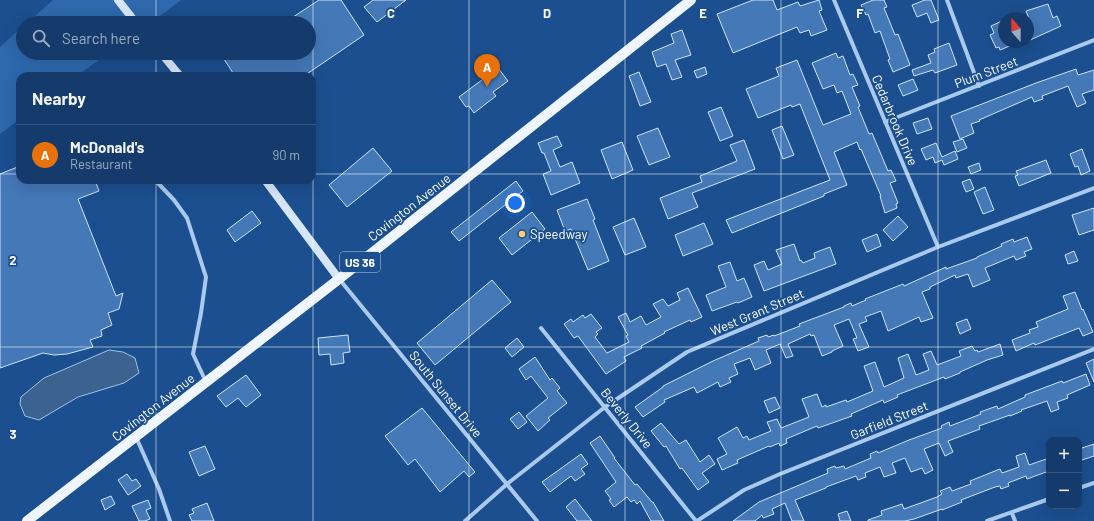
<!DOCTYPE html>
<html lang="en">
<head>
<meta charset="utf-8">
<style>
	body { margin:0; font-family:Barlow,sans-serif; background:#1d4271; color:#f1f3f6 }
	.controls { position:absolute; right:12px; bottom:12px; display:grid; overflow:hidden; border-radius:8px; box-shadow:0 4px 16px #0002 }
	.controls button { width:36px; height:36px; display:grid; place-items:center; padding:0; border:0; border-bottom:1px solid #33557e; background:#143b6b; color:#f1f3f6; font:20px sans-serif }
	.compass { position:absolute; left:998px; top:12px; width:36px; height:36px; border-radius:50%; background:#143b6b; box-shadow:0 4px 16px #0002; rotate:339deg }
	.you { position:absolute; left:515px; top:203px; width:14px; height:14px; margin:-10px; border:3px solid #fff; border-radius:50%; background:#1a73e8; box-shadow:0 0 0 6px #1a73e833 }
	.badge { display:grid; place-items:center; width:26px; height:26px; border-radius:50%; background:#ffd166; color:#fff; font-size:13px; font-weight:700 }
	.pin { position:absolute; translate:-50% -33px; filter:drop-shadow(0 1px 2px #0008) }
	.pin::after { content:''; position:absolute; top:21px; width:14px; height:12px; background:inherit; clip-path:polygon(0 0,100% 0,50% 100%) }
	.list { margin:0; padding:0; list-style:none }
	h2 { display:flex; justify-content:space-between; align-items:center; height:52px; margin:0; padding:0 16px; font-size:17px }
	h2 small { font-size:13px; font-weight:400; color:#9dadc1 }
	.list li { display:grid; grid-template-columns:26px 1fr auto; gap:12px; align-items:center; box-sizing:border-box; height:60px; padding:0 16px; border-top:1px solid #33557e }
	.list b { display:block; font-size:15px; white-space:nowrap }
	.list p { margin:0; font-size:13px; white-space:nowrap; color:#9dadc1 }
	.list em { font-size:13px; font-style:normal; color:#9dadc1 }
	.icon { flex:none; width:22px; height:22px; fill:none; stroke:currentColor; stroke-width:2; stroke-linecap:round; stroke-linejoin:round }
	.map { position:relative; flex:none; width:1094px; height:521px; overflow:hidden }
	.search { position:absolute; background:#143b6b; box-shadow:0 4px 16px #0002; left:16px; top:16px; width:300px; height:44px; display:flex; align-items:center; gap:10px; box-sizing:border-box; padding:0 14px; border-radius:22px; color:#9dadc1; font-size:15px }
	.panel { position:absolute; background:#143b6b; box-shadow:0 4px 16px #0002; left:16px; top:72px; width:300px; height:112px; border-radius:12px }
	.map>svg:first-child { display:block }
	.green { fill:#2e69ad }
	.water { fill:#3c6290; stroke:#9cc4f0 }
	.building { fill:#4478b7; stroke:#cfe3fa }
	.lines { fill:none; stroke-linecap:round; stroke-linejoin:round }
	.street { stroke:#a9c9ee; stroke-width:4 }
	.secondary { stroke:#d6e6fa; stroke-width:8 }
	.primary { stroke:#f0f6ff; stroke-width:10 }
	.grid { fill:none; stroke:#fff; stroke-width:1; stroke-opacity:0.55 }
	.poi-dot { fill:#ffd166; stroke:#1b4f8f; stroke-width:1.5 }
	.labels { text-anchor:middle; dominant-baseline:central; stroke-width:3.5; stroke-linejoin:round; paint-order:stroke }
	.shield { fill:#1b4f8f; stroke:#bbcadd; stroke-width:1 }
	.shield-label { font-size:12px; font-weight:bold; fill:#fff }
	.street-label { font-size:13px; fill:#fff; stroke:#1b4f8f }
	.poi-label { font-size:13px; fill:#fff; stroke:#1b4f8f; text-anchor:start }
	.grid-label { font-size:13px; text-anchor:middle; font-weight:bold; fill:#fff; stroke:#1b4f8f; stroke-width:3.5; stroke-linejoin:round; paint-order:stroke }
</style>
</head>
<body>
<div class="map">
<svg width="1094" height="521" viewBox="0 0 1094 521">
	<rect width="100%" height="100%" fill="#1b4f8f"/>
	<path class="green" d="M53 0H181L151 23H27Z
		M23 26V53H109L76 76H20V119L0 134V47Z"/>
	<path class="water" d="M109 350 123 352 135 358 139 373 124 383 78 397 39 420 25 416 20 404 21 397 44 378Z"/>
	<path class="building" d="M319 0H341L364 35 304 76H235L220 53H309V23H284Z
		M373 0H406L377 22 364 7Z
		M753 0H773L777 10 798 2 800 6 819 0 822 10 819 11 827 30 811 36 809 30 800 33 797 27 733 53 717 14Z
		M873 0H884L887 7 884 8 895 35 898 34 910 65 893 72 888 60 890 59 880 31 875 33 868 14 866 15 861 5Z
		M925 0H931L939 20 931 23 927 13 917 17 912 5Z
		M1048 4 1053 18 1057 16 1061 26 1028 41V25L1031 24 1026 11Z
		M1004 20V42H1019L1000 50 999 47 996 48 990 35 994 33 991 26Z
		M682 30 691 55 675 60 682 77 672 80 666 64 657 67 652 52 674 43 671 34Z
		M949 43 957 65 935 73 933 70 914 76 912 70 931 63 928 55 935 52 934 49Z
		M836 53 838 58 843 56 850 75 853 74 858 85 852 87 860 106 858 107 869 134 872 133 888 171 891 170 896 181 890 183 898 203 896 204 897 208 885 213 880 196H881L861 149 860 150 857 142 834 152 847 185 824 194V196L732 233 726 220 830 180 800 104 792 107 791 105 758 118 746 89 779 76 776 68 797 60 823 125 851 114 842 91 837 93 834 85 823 89 812 63Z
		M705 67 707 74 697 78 694 71Z
		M498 68 508 81 493 92 496 96 474 113 469 106 466 107 459 97Z
		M1076 69 1078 75 1094 70V90L1082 94 1086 103 1077 107 1068 86 1042 96 1043 99 1034 102 1032 97 979 120 980 121 971 124 974 133 960 139 951 116 1036 83Z
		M639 72 651 102 640 106 629 76Z
		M913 79 918 90 903 96 898 85Z
		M721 107 733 136 720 141 708 112Z
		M928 118 932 129 917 134 913 123Z
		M782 126 794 155 783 159 772 130Z
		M658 128 670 157 649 165 637 136Z
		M557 136 562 146 553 150 560 167 572 162 580 183 551 195 543 174 551 171 544 153H542L538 143Z
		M963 139 967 148 957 152 953 142Z
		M744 140 755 169 692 193 698 207 668 219 660 198 702 182 700 176 737 161 730 145Z
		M622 142 633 170 612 179 601 150Z
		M936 143 942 157 955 151 958 159 944 165 942 160 935 163 933 157 926 160 921 149Z
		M373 148 392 171 347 207 329 185Z
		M1082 149 1090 171 1081 175 1078 166 1075 167 1070 154Z
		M1046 160 1051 173 1019 186 1015 176 1018 175 1016 171Z
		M979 163 981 170 971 174 968 167Z
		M20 166V180H95L99 191 78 199 116 296 123 293 119 309 108 313 112 325 101 330 102 336 90 340 93 347 67 354 54 355 43 353 0 368V174Z
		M970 179 974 189 966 192 962 182Z
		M516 181 523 191 459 241 451 232Z
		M985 187 994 210 983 214 974 192Z
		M587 199 595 219 593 220 609 261 588 270 571 229 565 231 557 210Z
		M1094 208V230L1079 235 1072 215Z
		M252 211 261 223 235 242 227 230Z
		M532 212 545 229 512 255 499 238Z
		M898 216 908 227 893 241 883 230Z
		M634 218 646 247 625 255 613 227Z
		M704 223 713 244 683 256 675 235Z
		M877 234 881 246 867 252 862 240Z
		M1027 237 1032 249 1024 252 1026 256 1016 260 1014 256 985 268 990 280 973 287 968 274 956 278 955 275 930 287V289L922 292 933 318 921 322 919 317 888 331 881 311 865 317 867 321 859 324 869 347 858 351 853 339 857 338 849 319 834 325 843 346 832 351V352L822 356 814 335 811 336 810 334 788 344 793 356 786 358 780 344 766 350 771 363 755 370 750 358 734 364 738 374 729 378 731 382 720 387 718 382 697 393 694 387 664 400 665 402 643 417 635 407 663 387V386L713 361 759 341 758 338 767 335 768 337 774 335V336L800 326 799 324 844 307V306L851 303 852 306 866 300 865 299 903 284 904 286 946 267V269L977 258V257L1002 246 1001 244 1013 239 1014 242Z
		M794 244 800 261 801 260 803 263 815 258 814 253 830 247 836 264 764 291 754 265 764 261 768 270 782 264 776 250Z
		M1074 251 1078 261 1068 264 1065 255Z
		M730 262 737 281 744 278 752 297 738 303 737 302 712 311 706 295 726 287 718 266Z
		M492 280 511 302 435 365 417 343Z
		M688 288 702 317 691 322 690 320 664 332 665 333 641 346 642 348 624 357 626 361 606 374 578 336 574 338 564 324 571 319 573 322 583 315 585 318 591 314 602 328 596 332 598 334 595 337 607 353 629 342 626 336 628 335 618 317 626 313 630 322 641 316 646 325 661 317 653 304 663 299 668 306 680 300 677 293Z
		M1075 292 1082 310 1083 309 1093 332 1083 336 1079 328 1035 345 1034 343 1016 351 1012 340 1030 333 1029 330 1038 327 1036 322 1068 309 1063 296Z
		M967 319 971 329 960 334 956 323Z
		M348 335 350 352 343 353 344 363 331 365 330 354 319 355 318 338Z
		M517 338 524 347 512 357 505 348Z
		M1000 344 1003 355 987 360 960 372V373L945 379 944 377 897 395 898 397 884 403 883 400 851 414 852 416 818 428 817 426 786 439 787 443 780 446 779 443 770 447 769 446 737 460 738 463 722 470 717 459 727 454 718 438 737 427 743 438 747 436 749 440 771 431 767 422 777 419 781 428 809 417 802 399 817 394 822 407 826 405V407L846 400 847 402 873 391 864 366 875 362 884 387 904 378 898 358 908 354 916 375 929 370 923 354 931 351 937 365 961 356 959 351 972 346 975 351 977 350 978 352Z
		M535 357 550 380 552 378 560 388 557 391 567 403 548 418 550 420 538 431 526 416 548 398 531 376 526 380 519 369Z
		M1094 359V382L1086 363Z
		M1086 374 1090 385 1067 395 1068 398 1057 402 1059 409 1051 412 1047 401 1021 410 1022 411 1010 416V415L979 426 980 429 948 441 953 452 945 456 939 443 924 449 933 470 925 474 922 468 911 472 905 458 892 463 896 473 884 477 880 467 865 473 866 477 858 480 856 476 826 487V488L795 500 804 521H792L785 503 772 509 774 514 763 518 762 515 755 521H733L759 502 828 473 827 469 835 466 836 468 844 466 845 469 871 458 870 454 877 451 878 453 909 440 942 428 941 426 949 422 950 426 981 414 980 412 997 406 998 409 1025 397V395L1046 387 1062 381 1063 383Z
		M246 375 261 395 246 407 238 398 226 407 217 396Z
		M775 397 780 408 769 413 764 401Z
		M422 408 475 472 469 477 464 471 440 492 415 459 408 465 385 436Z
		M519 412 527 422 518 429 510 419Z
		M661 423 679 444 686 440 700 462 709 455 715 464 702 473 709 482 698 490 682 468 680 469 666 446 664 447 651 431Z
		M600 436 615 458H614L635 485 637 484 652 502H653L664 521H651L640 501 637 504 634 500 631 502 627 497 614 507 609 500 611 499 605 491 616 482 590 443Z
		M1094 444V456L1079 461V449Z
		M205 446 215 469 199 476 189 452Z
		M1025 453 1029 465 1049 458V471L1027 479 1026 476 1008 483 1009 486 1001 489 1000 486 995 487 961 500 962 502 942 510V509L914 519 905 521H868V520L882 515 881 511 902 504 904 509 937 497 942 494 940 491 950 487 952 491 971 484 970 481 1000 469 1002 473 1019 467 1016 456Z
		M581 454 588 464 581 469 585 474 575 481 571 476 550 492 542 482Z
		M127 474 132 481 136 479 141 486 128 495 118 480Z
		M111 496 115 504 105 510 101 500Z
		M575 499 592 521H577L566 507Z
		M148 500 151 508 146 510 150 519 145 521H139L132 506Z
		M207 503 214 521H192L189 515 194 513 192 509Z
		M847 511 851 521H840L838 514Z"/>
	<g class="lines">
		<path class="street" d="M834 0 938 247
			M947 0 979 86
			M885 122 1094 40
			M155 180 174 200 187 218 206 277 201 313 193 354 206 382
			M340 280 537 521
			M541 328 696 521
			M136 437 159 489 170 521
			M1079 488 1094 483
			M1012 513 1015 521
			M465 521 507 484 605 407 687 352 938 247 1094 188
			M697 521 744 490 780 474 1094 349
			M987 521 1049 499"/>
		<path class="secondary" d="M118 0 136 23
			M161 53 180 76
			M265 180 339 279"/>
		<path class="primary" d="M27 521 339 279 691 0"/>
	</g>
	<path class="grid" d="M156 0V23M313 0V521M469 0V521M625 0V521M781 0V521M938 0V521M156 53V76M0 174H20M312 174H1094M156 180V521M0 347H1094"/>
	<circle class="poi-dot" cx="522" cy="234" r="4"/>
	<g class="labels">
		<rect class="shield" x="340" y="252" width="40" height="20" rx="3"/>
		<g class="shield-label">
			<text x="360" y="262">US 36</text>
		</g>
		<g class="street-label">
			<text transform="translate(986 72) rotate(-21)">Plum Street</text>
			<text transform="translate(895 120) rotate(67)">Cedarbrook Drive</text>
			<text transform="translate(409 207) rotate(-38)">Covington Avenue</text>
			<text transform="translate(757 312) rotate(-23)">West Grant Street</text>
			<text transform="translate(446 394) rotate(51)">South Sunset Drive</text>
			<text transform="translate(153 407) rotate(-38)">Covington Avenue</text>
			<text transform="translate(627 418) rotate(51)">Beverly Drive</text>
			<text transform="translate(889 420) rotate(-22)">Garfield Street</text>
		</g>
		<g class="poi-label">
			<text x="530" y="234">Speedway</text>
		</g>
	</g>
	<g class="grid-label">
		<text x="391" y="18">C</text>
		<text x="547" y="18">D</text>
		<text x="703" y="18">E</text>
		<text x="860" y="18">F</text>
		<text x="13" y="265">2</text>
		<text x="13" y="439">3</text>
	</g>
</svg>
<div class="controls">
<button>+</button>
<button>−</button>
</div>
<svg class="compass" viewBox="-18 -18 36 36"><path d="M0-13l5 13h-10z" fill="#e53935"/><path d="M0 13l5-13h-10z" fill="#9dadc1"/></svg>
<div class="you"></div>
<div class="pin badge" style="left:487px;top:87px;background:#e8710a">A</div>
<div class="search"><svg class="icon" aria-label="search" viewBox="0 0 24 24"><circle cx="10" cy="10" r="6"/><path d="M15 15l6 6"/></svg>Search here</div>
<section class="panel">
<h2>Nearby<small></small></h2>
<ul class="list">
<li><span class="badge" style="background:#e8710a">A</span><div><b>McDonald's</b><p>Restaurant</p></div><em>90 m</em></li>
</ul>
</section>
</div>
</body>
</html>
